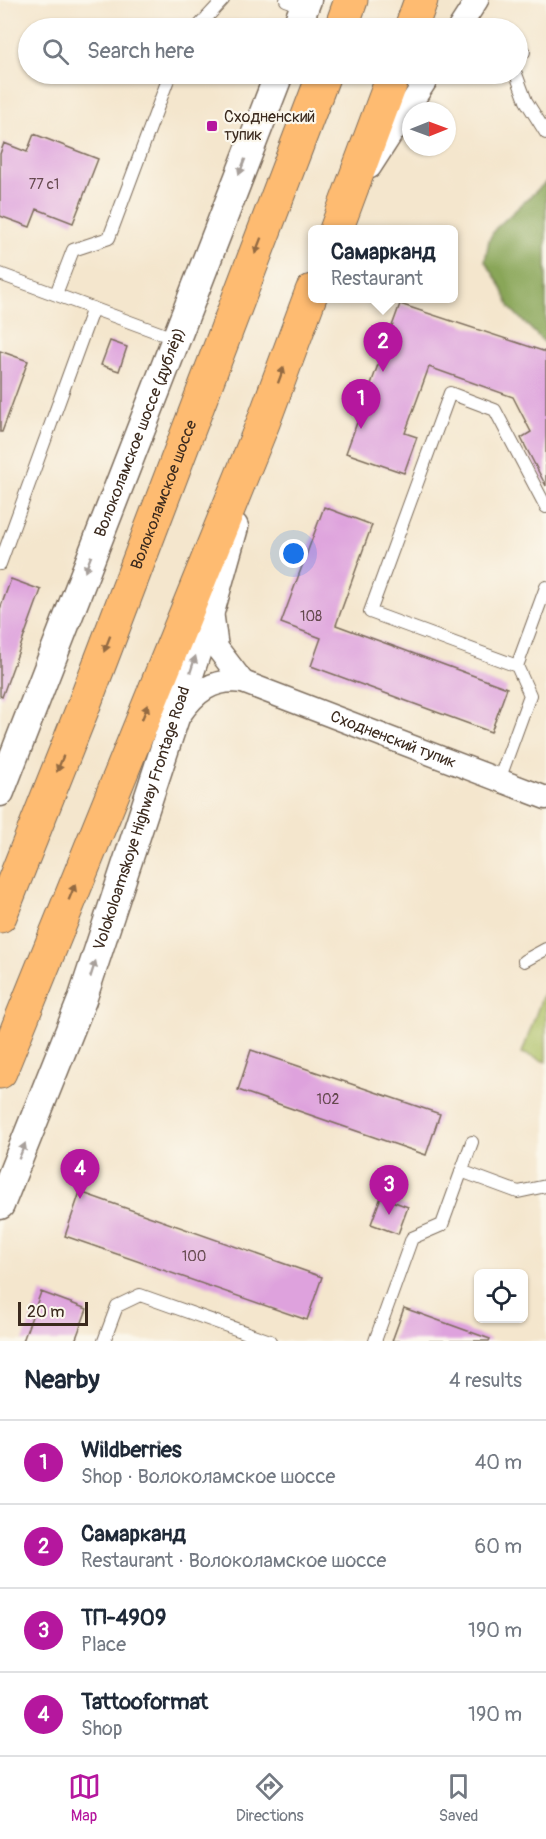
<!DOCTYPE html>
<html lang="en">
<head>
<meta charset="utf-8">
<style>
	body { margin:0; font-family:Pangolin,sans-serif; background:#f2f2f3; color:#1f2937 }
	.controls { position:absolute; right:18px; bottom:18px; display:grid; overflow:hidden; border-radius:9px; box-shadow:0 2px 4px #0004 }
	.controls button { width:54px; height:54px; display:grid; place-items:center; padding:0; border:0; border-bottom:2px solid #e0e1e3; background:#fff; color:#1f2937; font:30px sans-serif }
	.compass { position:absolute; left:402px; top:102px; width:54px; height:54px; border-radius:50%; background:#fff; box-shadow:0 2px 4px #0004; rotate:89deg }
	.scale { position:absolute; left:18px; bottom:15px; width:70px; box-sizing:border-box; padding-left:6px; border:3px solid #3b2a1e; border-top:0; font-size:16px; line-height:21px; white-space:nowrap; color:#3b2a1e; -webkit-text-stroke:4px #fbf7ec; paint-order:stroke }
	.you { position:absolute; left:294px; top:554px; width:21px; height:21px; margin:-15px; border:4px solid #fff; border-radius:50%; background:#1a73e8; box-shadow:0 0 0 9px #1a73e833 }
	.badge { display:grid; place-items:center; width:39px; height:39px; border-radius:50%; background:#b5179e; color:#fff; font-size:20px; font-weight:700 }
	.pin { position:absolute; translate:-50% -50px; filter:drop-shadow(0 2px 3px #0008) }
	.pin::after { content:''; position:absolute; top:32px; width:21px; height:18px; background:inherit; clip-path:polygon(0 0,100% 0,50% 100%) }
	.popup { position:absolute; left:308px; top:225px; width:150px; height:78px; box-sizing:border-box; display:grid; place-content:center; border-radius:9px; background:#fff; filter:drop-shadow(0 2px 4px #0005); font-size:20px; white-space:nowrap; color:#747a83 }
	.popup b { font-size:22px; color:#1f2937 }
	.popup::after { content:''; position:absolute; left:50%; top:100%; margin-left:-12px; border:12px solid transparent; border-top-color:#fff }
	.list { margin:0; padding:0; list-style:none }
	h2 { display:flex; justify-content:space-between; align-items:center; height:78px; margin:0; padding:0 24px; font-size:26px }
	h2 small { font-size:20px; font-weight:400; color:#747a83 }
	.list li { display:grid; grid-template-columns:39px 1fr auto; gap:18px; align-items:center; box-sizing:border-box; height:84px; padding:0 24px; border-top:2px solid #e0e1e3 }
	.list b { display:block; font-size:22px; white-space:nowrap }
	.list p { margin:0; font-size:20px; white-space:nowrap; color:#747a83 }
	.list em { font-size:20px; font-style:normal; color:#747a83 }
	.icon { flex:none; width:33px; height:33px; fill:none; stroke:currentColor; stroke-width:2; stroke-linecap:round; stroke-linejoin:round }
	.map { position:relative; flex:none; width:546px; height:1341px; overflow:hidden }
	.search { position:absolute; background:#fff; box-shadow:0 2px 4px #0004; left:18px; right:18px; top:18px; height:66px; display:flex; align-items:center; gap:15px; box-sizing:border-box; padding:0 21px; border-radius:33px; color:#747a83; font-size:22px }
	.sheet { height:414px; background:#fff }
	nav { display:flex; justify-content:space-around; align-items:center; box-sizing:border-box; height:84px; border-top:2px solid #e0e1e3; background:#fff; font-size:16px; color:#747a83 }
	nav a { display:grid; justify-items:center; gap:3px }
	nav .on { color:#b5179e }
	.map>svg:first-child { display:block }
	.green { fill:#acbf63; stroke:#747440; stroke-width:1.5 }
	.forest { fill:#89a659; stroke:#62683c; stroke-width:1.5 }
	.building { fill:#dea2dd }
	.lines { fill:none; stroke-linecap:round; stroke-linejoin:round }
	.service-casing { stroke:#7c6c5b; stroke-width:14 }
	.minor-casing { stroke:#7c6c5b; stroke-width:25 }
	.tertiary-casing { stroke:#7c6c5b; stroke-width:31 }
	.primary-casing { stroke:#7c6c5b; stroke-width:35 }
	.service { stroke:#fff; stroke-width:12 }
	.minor { stroke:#fff; stroke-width:22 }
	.tertiary { stroke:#fff; stroke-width:28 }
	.primary { stroke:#febb71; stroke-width:33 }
	.oneway { fill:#a79f9a }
	.oneway2 { fill:#936b43 }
	.poi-dot { fill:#b5179e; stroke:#fbf7ec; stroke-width:2 }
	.labels { text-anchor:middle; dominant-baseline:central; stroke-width:4.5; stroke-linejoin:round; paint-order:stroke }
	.number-label { font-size:14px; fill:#64484e }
	.poi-label { font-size:16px; fill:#3b2a1e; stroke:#fbf7ec; text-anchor:start }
	.street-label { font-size:16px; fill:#3b2a1e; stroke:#fbf7ec }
</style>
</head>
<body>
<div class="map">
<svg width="546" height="1341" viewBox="0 0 546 1341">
	<rect width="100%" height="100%" fill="#fbf7ec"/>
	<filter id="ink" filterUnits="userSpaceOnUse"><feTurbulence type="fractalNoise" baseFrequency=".0167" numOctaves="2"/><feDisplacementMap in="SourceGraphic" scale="12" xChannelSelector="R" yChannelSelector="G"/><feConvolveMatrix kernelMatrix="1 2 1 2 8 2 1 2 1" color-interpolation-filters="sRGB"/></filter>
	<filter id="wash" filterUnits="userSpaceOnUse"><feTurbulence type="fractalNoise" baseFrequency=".008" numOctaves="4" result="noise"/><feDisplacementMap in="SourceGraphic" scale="24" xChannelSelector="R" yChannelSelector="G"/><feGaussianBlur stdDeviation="1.35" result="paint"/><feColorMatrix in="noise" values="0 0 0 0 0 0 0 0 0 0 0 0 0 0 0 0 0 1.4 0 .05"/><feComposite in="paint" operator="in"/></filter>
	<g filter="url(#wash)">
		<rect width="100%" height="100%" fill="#f4e6cd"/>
		<path class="green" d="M546 986V1062L522 1053Z"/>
		<path class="forest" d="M546 182V344L510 308 501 286 485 261 489 240 495 229Z"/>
		<g id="blocks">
			<path class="building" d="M34 134 98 159 73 223 37 209 30 227 0 216V154L4 143 27 152Z
				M400 304 546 352V486L521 438 531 432 513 397 429 367 405 433 417 437 404 473 346 453Z
				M110 341 127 347 119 371 101 365Z
				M0 351 28 361 2 432H0Z
				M324 507 372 525 336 625 507 688 491 732 311 666 321 638 281 623Z
				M11 579 41 590 2 697 0 696V609Z
				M251 1050 440 1114 426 1155 238 1090Z
				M80 1192 322 1277 307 1320 65 1236Z
				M381 1197 408 1207 398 1234 371 1224Z
				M41 1292 87 1309 75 1341H23Z
				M404 1308 490 1339 489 1341H392Z"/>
		</g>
	</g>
	<g filter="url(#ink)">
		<use href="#blocks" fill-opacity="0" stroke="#7c6c5b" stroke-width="1.5"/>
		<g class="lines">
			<defs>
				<path id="service" d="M286 0 305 7
					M197 28 223 0
					M518 53 524 52
					M516 74 526 101 546 133
					M0 274 176 339
					M56 294 73 250 109 238 170 74
					M0 564 93 308
					M517 666 546 587
					M499 780 530 695 517 666 370 612 450 393 495 410 546 507
					M524 961 546 949
					M461 1171 518 1192 546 1186
					M104 1341 117 1306 140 1295 270 1341
					M375 1341 412 1238 442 1225 472 1142"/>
				<g id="minor">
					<path d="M459 28 477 0"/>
					<path d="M370 167 430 74"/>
					<path d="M212 611 217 648 243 682"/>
					<path id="s1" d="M179 716C195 692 213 678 243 682L546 798"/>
				</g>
				<g id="tertiary">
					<path d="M296 28 307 0"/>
					<path id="s2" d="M0 792 279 74"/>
					<path id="s3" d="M0 1205 82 1000 212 605 234 527"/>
				</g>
				<g id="primary">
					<path d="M341 28 351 0"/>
					<path d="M411 28 421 0"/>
					<path d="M336 230 394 74"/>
					<path id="s4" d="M0 916 82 710 324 74"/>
					<path d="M0 1072 263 423 312 291"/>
				</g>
			</defs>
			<use href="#service" class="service-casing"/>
			<use href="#minor" class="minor-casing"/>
			<use href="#tertiary" class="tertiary-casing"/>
			<use href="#primary" class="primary-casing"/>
			<use href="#service" class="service"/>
			<use href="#minor" class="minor"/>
			<use href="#tertiary" class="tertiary"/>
			<use href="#primary" class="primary"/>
		</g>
		<defs><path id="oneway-solid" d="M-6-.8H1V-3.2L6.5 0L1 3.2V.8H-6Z" transform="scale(1.5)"/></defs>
		<g class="oneway">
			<use href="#oneway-solid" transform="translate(242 167) rotate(111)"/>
			<use href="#oneway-solid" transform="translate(88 564) rotate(111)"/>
			<use href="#oneway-solid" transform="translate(193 664) rotate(-72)"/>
			<use href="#oneway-solid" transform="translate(93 969) rotate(-72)"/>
			<use href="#oneway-solid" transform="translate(22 1151) rotate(-68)"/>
		</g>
		<g class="oneway2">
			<use href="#oneway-solid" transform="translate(258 246) rotate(111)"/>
			<use href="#oneway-solid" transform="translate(281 375) rotate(-70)"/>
			<use href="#oneway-solid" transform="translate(107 644) rotate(111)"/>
			<use href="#oneway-solid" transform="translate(145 712) rotate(-68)"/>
			<use href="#oneway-solid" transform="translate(60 764) rotate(112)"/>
			<use href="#oneway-solid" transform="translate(72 892) rotate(-68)"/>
		</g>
	</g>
	<rect class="poi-dot" x="206" y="120" width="12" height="12" rx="3"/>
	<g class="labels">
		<g class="number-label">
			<text x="44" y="184">77 с1</text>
			<text x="311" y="616">108</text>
			<text x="328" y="1099">102</text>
			<text x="194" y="1256">100</text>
		</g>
		<g class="poi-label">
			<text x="224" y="117">Сходненский<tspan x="224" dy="18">тупик</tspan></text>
		</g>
		<g class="street-label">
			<text stroke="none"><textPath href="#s2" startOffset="386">Волоколамское шоссе (дублёр)</textPath></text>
			<text stroke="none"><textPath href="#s4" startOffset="452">Волоколамское шоссе</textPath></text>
			<text stroke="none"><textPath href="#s1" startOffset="238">Сходненский тупик</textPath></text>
			<text stroke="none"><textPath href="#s3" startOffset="412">Volokoloamskoye Highway Frontage Road</textPath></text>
		</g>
	</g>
</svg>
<div class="controls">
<button><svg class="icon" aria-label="locate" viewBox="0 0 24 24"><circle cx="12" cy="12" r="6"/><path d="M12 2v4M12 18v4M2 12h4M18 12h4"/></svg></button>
</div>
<svg class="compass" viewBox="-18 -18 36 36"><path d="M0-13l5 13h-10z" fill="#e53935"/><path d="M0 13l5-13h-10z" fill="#747a83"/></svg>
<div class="scale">20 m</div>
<div class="you"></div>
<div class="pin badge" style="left:361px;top:429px">1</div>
<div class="pin badge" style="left:383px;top:372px">2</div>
<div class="popup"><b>Самарканд</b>Restaurant</div>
<div class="pin badge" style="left:389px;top:1215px">3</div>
<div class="pin badge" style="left:80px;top:1199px">4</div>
<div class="search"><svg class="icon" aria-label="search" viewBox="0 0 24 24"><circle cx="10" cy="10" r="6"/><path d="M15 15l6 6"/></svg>Search here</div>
</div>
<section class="sheet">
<h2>Nearby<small>4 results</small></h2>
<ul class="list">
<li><span class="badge">1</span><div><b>Wildberries</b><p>Shop · Волоколамское шоссе</p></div><em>40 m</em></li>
<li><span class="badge">2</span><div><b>Самарканд</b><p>Restaurant · Волоколамское шоссе</p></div><em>60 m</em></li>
<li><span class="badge">3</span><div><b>ТП-4909</b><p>Place</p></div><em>190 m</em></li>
<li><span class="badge">4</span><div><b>Tattooformat</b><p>Shop</p></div><em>190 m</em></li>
</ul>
</section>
<nav>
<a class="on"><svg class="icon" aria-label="map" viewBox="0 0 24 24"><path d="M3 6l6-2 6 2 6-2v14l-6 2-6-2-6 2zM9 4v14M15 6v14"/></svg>Map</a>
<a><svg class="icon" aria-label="directions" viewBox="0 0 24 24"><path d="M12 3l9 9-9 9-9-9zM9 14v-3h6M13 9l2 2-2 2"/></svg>Directions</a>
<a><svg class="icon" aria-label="saved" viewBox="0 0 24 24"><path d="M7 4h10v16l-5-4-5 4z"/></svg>Saved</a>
</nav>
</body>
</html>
